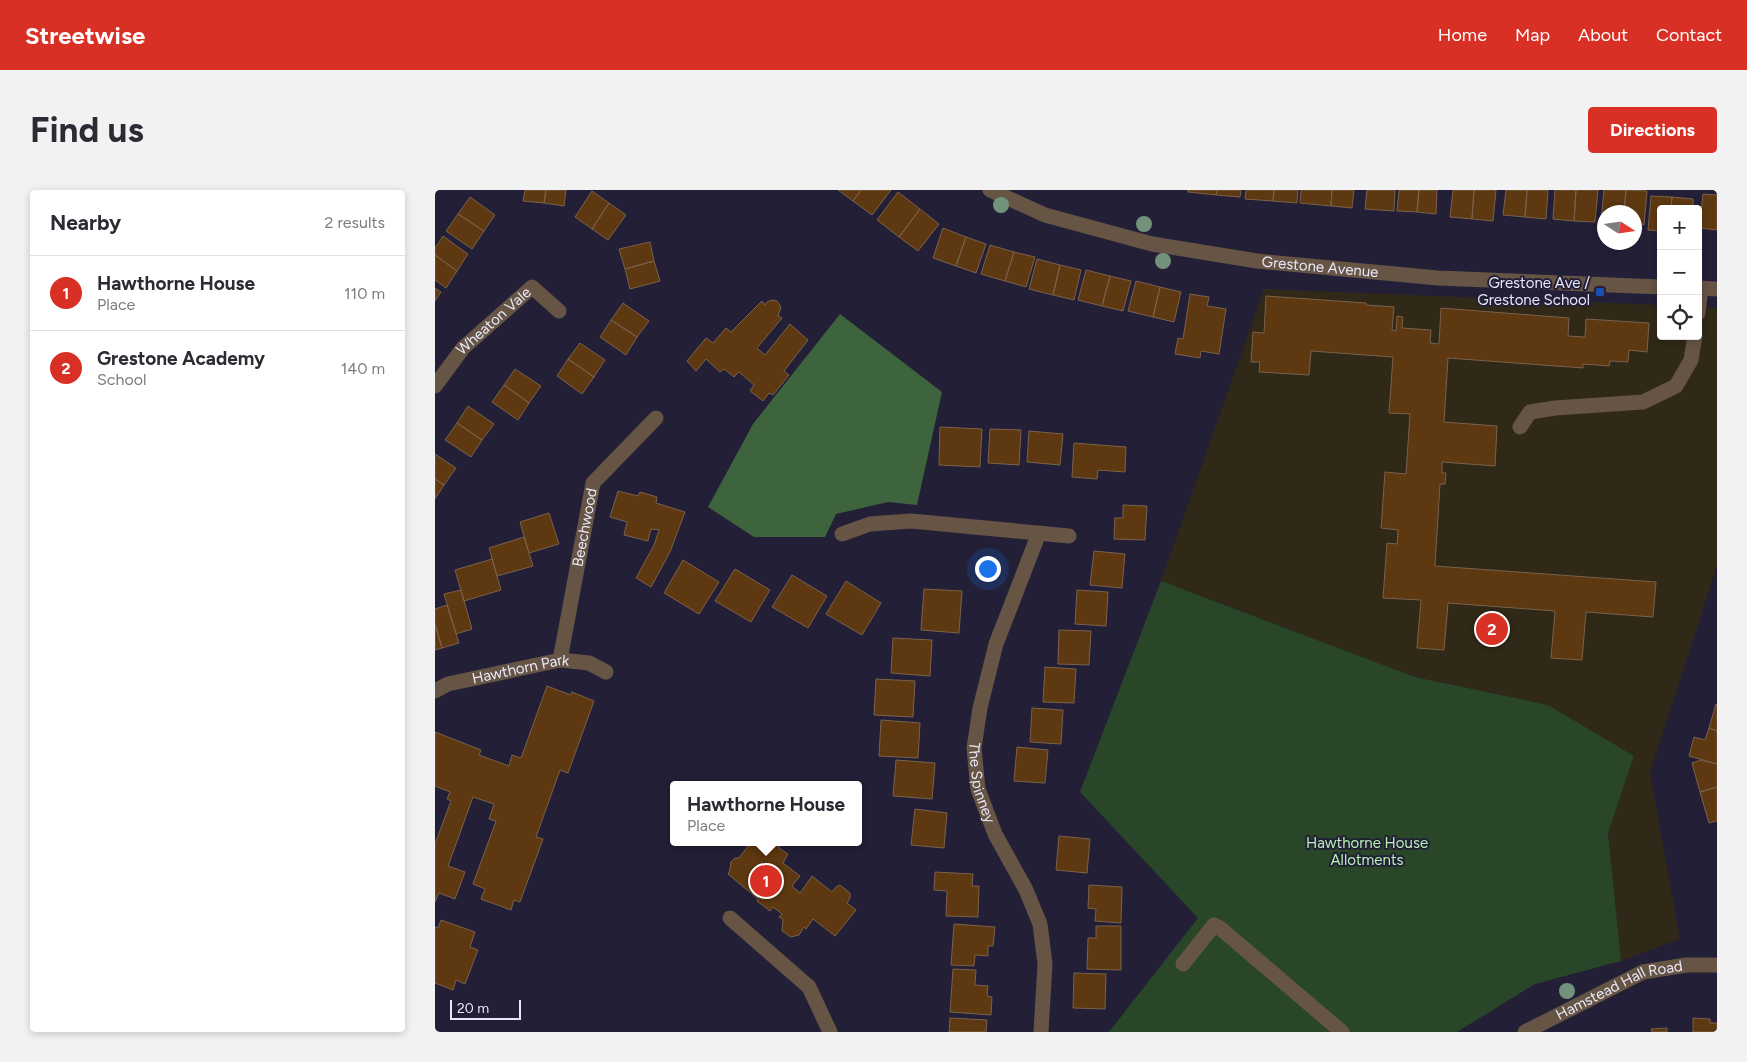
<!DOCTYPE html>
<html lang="en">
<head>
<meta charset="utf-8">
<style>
	body { margin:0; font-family:Figtree,sans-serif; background:#f2f2f3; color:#2b2b33 }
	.controls { position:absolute; right:15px; top:15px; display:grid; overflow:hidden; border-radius:5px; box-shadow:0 2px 8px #0003 }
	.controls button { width:45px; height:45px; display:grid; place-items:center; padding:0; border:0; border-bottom:1px solid #e1e1e2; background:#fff; color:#2b2b33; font:25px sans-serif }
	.compass { position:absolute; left:1162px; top:15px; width:45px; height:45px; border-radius:50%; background:#fff; box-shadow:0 2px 8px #0003; rotate:102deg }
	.scale { position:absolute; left:15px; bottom:12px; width:71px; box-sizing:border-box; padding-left:5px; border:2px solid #e9e8f9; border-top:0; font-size:14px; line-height:18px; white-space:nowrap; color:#e9e8f9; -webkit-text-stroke:4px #221f37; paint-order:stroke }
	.you { position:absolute; left:552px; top:378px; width:18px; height:18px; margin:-12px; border:4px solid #fff; border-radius:50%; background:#1a73e8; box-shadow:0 0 0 8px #1a73e833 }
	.badge { display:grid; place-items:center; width:32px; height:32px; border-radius:50%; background:#d93025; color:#fff; font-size:16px; font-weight:700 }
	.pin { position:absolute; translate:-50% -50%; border:2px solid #fff; box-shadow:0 1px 5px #0006 }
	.popup { position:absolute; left:235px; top:591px; width:192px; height:65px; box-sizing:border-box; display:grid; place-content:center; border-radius:5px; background:#fff; filter:drop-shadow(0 1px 4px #0005); font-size:16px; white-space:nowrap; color:#7c7c81 }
	.popup b { font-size:19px; color:#2b2b33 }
	.popup::after { content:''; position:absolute; left:50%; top:100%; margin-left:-10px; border:10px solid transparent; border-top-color:#fff }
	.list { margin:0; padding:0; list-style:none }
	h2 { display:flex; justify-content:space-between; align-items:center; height:65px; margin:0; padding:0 20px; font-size:21px }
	h2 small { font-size:16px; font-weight:400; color:#7c7c81 }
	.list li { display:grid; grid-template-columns:32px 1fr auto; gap:15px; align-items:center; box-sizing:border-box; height:75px; padding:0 20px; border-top:1px solid #e1e1e2 }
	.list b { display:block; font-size:19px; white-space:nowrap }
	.list p { margin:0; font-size:16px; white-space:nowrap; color:#7c7c81 }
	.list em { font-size:16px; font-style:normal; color:#7c7c81 }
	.icon { flex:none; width:28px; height:28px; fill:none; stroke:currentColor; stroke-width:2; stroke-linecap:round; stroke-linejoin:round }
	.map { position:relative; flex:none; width:1282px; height:842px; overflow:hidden; border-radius:5px }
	header { display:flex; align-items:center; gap:30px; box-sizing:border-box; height:70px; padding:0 25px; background:#d93025; color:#fff }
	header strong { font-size:24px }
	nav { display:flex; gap:28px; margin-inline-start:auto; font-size:18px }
	.intro { display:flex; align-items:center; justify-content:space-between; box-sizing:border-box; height:120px; padding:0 30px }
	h1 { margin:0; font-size:35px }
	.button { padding:12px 22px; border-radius:5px; background:#d93025; color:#fff; font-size:18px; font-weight:700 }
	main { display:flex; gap:30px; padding:0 30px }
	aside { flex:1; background:#fff; border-radius:5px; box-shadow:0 2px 8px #0003 }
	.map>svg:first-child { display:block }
	.education { fill:#302918 }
	.green { fill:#294728 }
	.forest { fill:#3e643d }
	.building { fill:#5e3810; stroke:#7a624c }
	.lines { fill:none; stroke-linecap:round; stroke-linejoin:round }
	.minor { stroke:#665445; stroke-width:15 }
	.tree { fill:#73927b }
	.transit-dot { fill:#1a4fb4; stroke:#221f37; stroke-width:2 }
	.labels { text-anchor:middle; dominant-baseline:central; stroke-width:4; stroke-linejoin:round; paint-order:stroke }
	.street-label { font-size:15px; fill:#e9e8f9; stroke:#221f37 }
	.poi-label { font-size:15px; fill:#e9e8f9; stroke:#221f37; text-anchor:end }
	.park-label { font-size:15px; fill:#b5f1b2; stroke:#221f37 }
</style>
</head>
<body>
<header>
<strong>Streetwise</strong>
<nav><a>Home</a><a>Map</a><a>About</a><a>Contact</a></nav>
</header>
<div class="intro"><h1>Find us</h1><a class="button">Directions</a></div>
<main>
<aside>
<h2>Nearby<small>2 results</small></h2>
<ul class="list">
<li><span class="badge">1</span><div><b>Hawthorne House</b><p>Place</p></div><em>110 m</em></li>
<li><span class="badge">2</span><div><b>Grestone Academy</b><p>School</p></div><em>140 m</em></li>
</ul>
</aside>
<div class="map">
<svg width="1282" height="842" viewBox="0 0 1282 842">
	<rect width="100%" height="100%" fill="#221f37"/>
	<path class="education" d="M829 99 1226 115V146H1263V117L1282 118V376L1215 583 1245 749 1186 771 1173 643 1199 566 1113 515 980 487 726 391Z"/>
	<path class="green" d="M726 391 980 487 1113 515 1199 566 1173 643 1186 771 1100 794 1022 842H674L763 728 645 602Z"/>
	<path class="forest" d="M405 124 507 202 482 315 453 312 401 324 390 347H319L273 317 318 234Z"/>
	<path class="building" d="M90 0H111L109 13 88 11Z
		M111 0H131L129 16 109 13Z
		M403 0H426L418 11Z
		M426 0H456L437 25 418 11Z
		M753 0H782L781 5 753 2Z
		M782 0H806L805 7 781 5Z
		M811 0H839L838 11 810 9Z
		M839 0H863L862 13 838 11Z
		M866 0H897L896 16 865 13Z
		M897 0H919L917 18 896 16Z
		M932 0H960L959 21 930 19Z
		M964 0H984L982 22 962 21Z
		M984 0H1002L1001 24 982 22Z
		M1018 0H1039L1037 29 1015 27Z
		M1039 0H1061L1058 31 1037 29Z
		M1071 0H1092L1090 27 1068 25Z
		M1092 0H1113L1111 29 1090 27Z
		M1120 0H1141L1139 31 1118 29Z
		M1141 0H1163L1160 32 1139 31Z
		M1169 0H1191L1189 22H1170V32L1166 31Z
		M1191 0 1212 1 1209 35 1200 34V22H1189Z
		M157 1 174 13 157 39 140 27Z
		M463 2 485 19 464 47 442 30Z
		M1268 4 1282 5V40L1264 38Z
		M1216 6 1237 7 1236 19H1226V41L1213 40Z
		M35 7 60 25 49 41 23 24Z
		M1237 7 1258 9V19H1236Z
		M174 13 191 25 173 50 157 39Z
		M485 19 504 34 483 61 464 47Z
		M23 24 49 41 37 59 11 41Z
		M508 38 531 47 521 76 498 68Z
		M8 46 33 64 22 81 0 65V58Z
		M531 47 551 54 541 83 521 76Z
		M215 52 219 71 190 79 184 59Z
		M555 55 579 62 570 91 546 84Z
		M579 62 600 67 591 97 570 91Z
		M0 65 22 81 11 98 0 90Z
		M602 69 625 75 618 105 594 99Z
		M219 71 225 91 195 99 190 79Z
		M625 75 646 80 639 110 618 105Z
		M651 80 675 86 667 116 643 110Z
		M675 86 696 91 688 121 667 116Z
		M701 91 725 97 718 127 693 121Z
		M725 97 746 102 739 132 718 127Z
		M0 98 6 102 0 111Z
		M755 104 774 107 772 116 791 119 784 164 766 161 765 168 740 164 743 148 748 149Z
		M831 106 931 113V115L959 117 957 140 961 141 962 126 968 127 967 138 996 140 995 153 1004 154 1006 118 1134 128 1133 146 1150 147 1151 129 1214 133 1212 162 1194 160 1193 172 1175 171 1174 176 1148 174V178L1013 168 1009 232 1062 236 1060 276 1007 272V283H1011L1010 294H1005L1000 376 1221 392 1218 427 1151 422 1147 470 1116 468 1120 421 1013 413 1009 460 982 458 986 410 948 408 952 353 962 354 963 340 946 338 950 282 971 284 975 224 954 223 958 167 876 161 874 185 824 182 825 172H816L818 142 829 143Z
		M337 110 342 111 346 117 343 126 347 128 322 158 330 165 355 134 373 150 349 181 354 185 338 205 334 203 328 211 315 201 319 195 304 182 299 187 289 179 285 182 271 169 261 181 252 171 271 148 278 153 291 138 296 142 327 111 330 115 332 112Z
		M188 113 214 131 202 147 176 130Z
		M176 130 202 147 191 165 165 147Z
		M145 153 170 170 159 187 133 169Z
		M133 169 159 187 147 204 122 186Z
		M80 179 106 196 94 213 69 195Z
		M69 195 94 213 83 230 57 212Z
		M33 216 59 234 47 250 22 233Z
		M22 233 47 250 36 267 10 250Z
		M505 237 547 239 545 277 504 275Z
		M555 239 586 240 584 275 553 273Z
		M594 241 628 244 625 275 592 272Z
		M639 253 691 257 690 282 663 280 662 289 637 287Z
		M0 264 21 278 9 295 0 289Z
		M0 289 9 295 0 309Z
		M183 301 203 306 205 302 222 307 221 313 250 322 235 362 216 397 201 388 219 355 224 340 216 339 213 351 189 345 192 332 175 327Z
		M688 315 712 316 710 350 679 349 680 328H688Z
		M114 323 124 354 94 363 85 332Z
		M89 347 98 376 62 386 54 358Z
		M659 361 690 364 687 398 655 395Z
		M57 369 66 400 29 411 20 380Z
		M248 370 284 392 264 424 229 403Z
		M300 379 335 400 316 432 280 411Z
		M357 385 392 406 373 438 337 417Z
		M411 391 446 413 427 445 391 424Z
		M489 399 527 401 524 443 486 440Z
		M26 400 37 439 21 444 9 404Z
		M642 400 673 402 671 436 640 434Z
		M12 415 24 453 7 458 0 434V419Z
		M0 434 7 458 0 460Z
		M624 440 656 441 654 475 623 474Z
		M458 448 497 450 495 486 456 483Z
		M610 477 641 479 639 513 608 512Z
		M441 489 480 491 478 527 439 525Z
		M112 496 136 505 137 502 159 511 133 583 125 580 101 647 108 649 85 712 79 710 76 720 46 709 50 699 38 694 61 631 54 629 59 614 38 607 13 676 30 682 20 709 4 703 0 712V654L16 611 12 609 15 602 0 596V542L46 560 44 565 74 576 77 565 86 568Z
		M1281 514 1282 515V541L1274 538Z
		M597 518 628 520 626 554 595 552Z
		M446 530 485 533 483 568 444 566Z
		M1274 538 1282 541V574L1254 566 1259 547 1270 550Z
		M582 557 613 560 610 593 579 591Z
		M461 570 500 573 497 609 458 606Z
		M1266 570 1282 574V597L1265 602 1257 573Z
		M1282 597V631L1274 633 1265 602Z
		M480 619 512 623 509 658 476 655Z
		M624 646 655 649 652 683 621 680Z
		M316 652H345L344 658 353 664 348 673 365 686 357 696 365 703 377 686 397 702 401 697 405 695 415 703V708L412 713 421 720 400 746 378 729 371 739 369 737 364 745 356 747 347 741 348 729 344 727 347 724 338 717 335 721 322 711 323 709 293 684 295 680 296 672 300 668H304Z
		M500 682 538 684 537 696H544L543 727 511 726 512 701 499 700Z
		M654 695 687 697 686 733 660 731 661 719 653 718Z
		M6 730 40 742 35 757 43 760 30 794 21 790 18 800 0 793V737L3 738Z
		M519 734 560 737 558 756H553V766L540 765 539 776 516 775Z
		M661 736H686V780L652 779 653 748H661Z
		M518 779 541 780 540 795 553 796 552 806 557 807 556 825 515 822Z
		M639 783 671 784 670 819 638 818Z
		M515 828 552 830 551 842H514Z
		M1258 828 1275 829V833H1282V842H1258Z
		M1232 838V842H1217L1216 839Z"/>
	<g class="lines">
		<g class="minor">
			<path id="s1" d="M555 0 610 25 717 54 822 71 1003 88 1226 97"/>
			<path d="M1263 98 1282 99"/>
			<path d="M1263 123 1266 98"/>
			<path id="s2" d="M0 196 28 158 97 97 124 121"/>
			<path d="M1085 237 1095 222 1120 218 1208 212 1241 196 1256 170 1260 146"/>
			<path id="s3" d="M604 343 561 454 545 518 539 558 543 599 560 644 591 700 605 734 610 774 606 842"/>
			<path d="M407 344 435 334 476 331 634 346"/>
			<path id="s4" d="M125 470 158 293 221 228"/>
			<path id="s5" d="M0 501 13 494 125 470 154 473 171 482"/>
			<path d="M295 728 374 797 395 842"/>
			<path d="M748 774 779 735 785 738 907 842"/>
			<path id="s6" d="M1090 842 1208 782 1251 775H1282"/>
		</g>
	</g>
	<g class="tree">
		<circle cx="566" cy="15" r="8"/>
		<circle cx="709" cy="34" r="8"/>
		<circle cx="728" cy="71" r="8"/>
		<circle cx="1132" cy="801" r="8"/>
	</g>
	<rect class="transit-dot" x="1160" y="97" width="10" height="10" rx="2.5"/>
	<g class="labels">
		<g class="street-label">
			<text stroke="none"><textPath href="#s1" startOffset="341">Grestone Avenue</textPath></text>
			<text stroke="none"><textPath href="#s2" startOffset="88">Wheaton Vale</textPath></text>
			<text stroke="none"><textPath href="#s4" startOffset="135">Beechwood</textPath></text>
			<text stroke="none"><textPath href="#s5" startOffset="89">Hawthorn Park</textPath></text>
			<text stroke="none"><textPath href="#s3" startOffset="261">The Spinney</textPath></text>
			<text stroke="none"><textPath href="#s6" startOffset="104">Hamstead Hall Road</textPath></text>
		</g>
		<g class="poi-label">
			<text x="1155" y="93">Grestone Ave /<tspan x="1155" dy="17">Grestone School</tspan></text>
		</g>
		<g class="park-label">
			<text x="932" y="653">Hawthorne House<tspan x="932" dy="17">Allotments</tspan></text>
		</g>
	</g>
</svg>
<div class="controls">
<button>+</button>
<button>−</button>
<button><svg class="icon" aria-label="locate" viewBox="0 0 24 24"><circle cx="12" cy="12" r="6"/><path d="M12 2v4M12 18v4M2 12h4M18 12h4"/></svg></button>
</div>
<svg class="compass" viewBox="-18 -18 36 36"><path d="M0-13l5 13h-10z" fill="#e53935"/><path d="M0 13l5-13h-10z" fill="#7c7c81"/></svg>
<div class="scale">20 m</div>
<div class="you"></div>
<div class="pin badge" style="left:331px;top:691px">1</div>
<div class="popup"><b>Hawthorne House</b>Place</div>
<div class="pin badge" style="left:1057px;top:439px">2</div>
</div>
</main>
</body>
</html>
